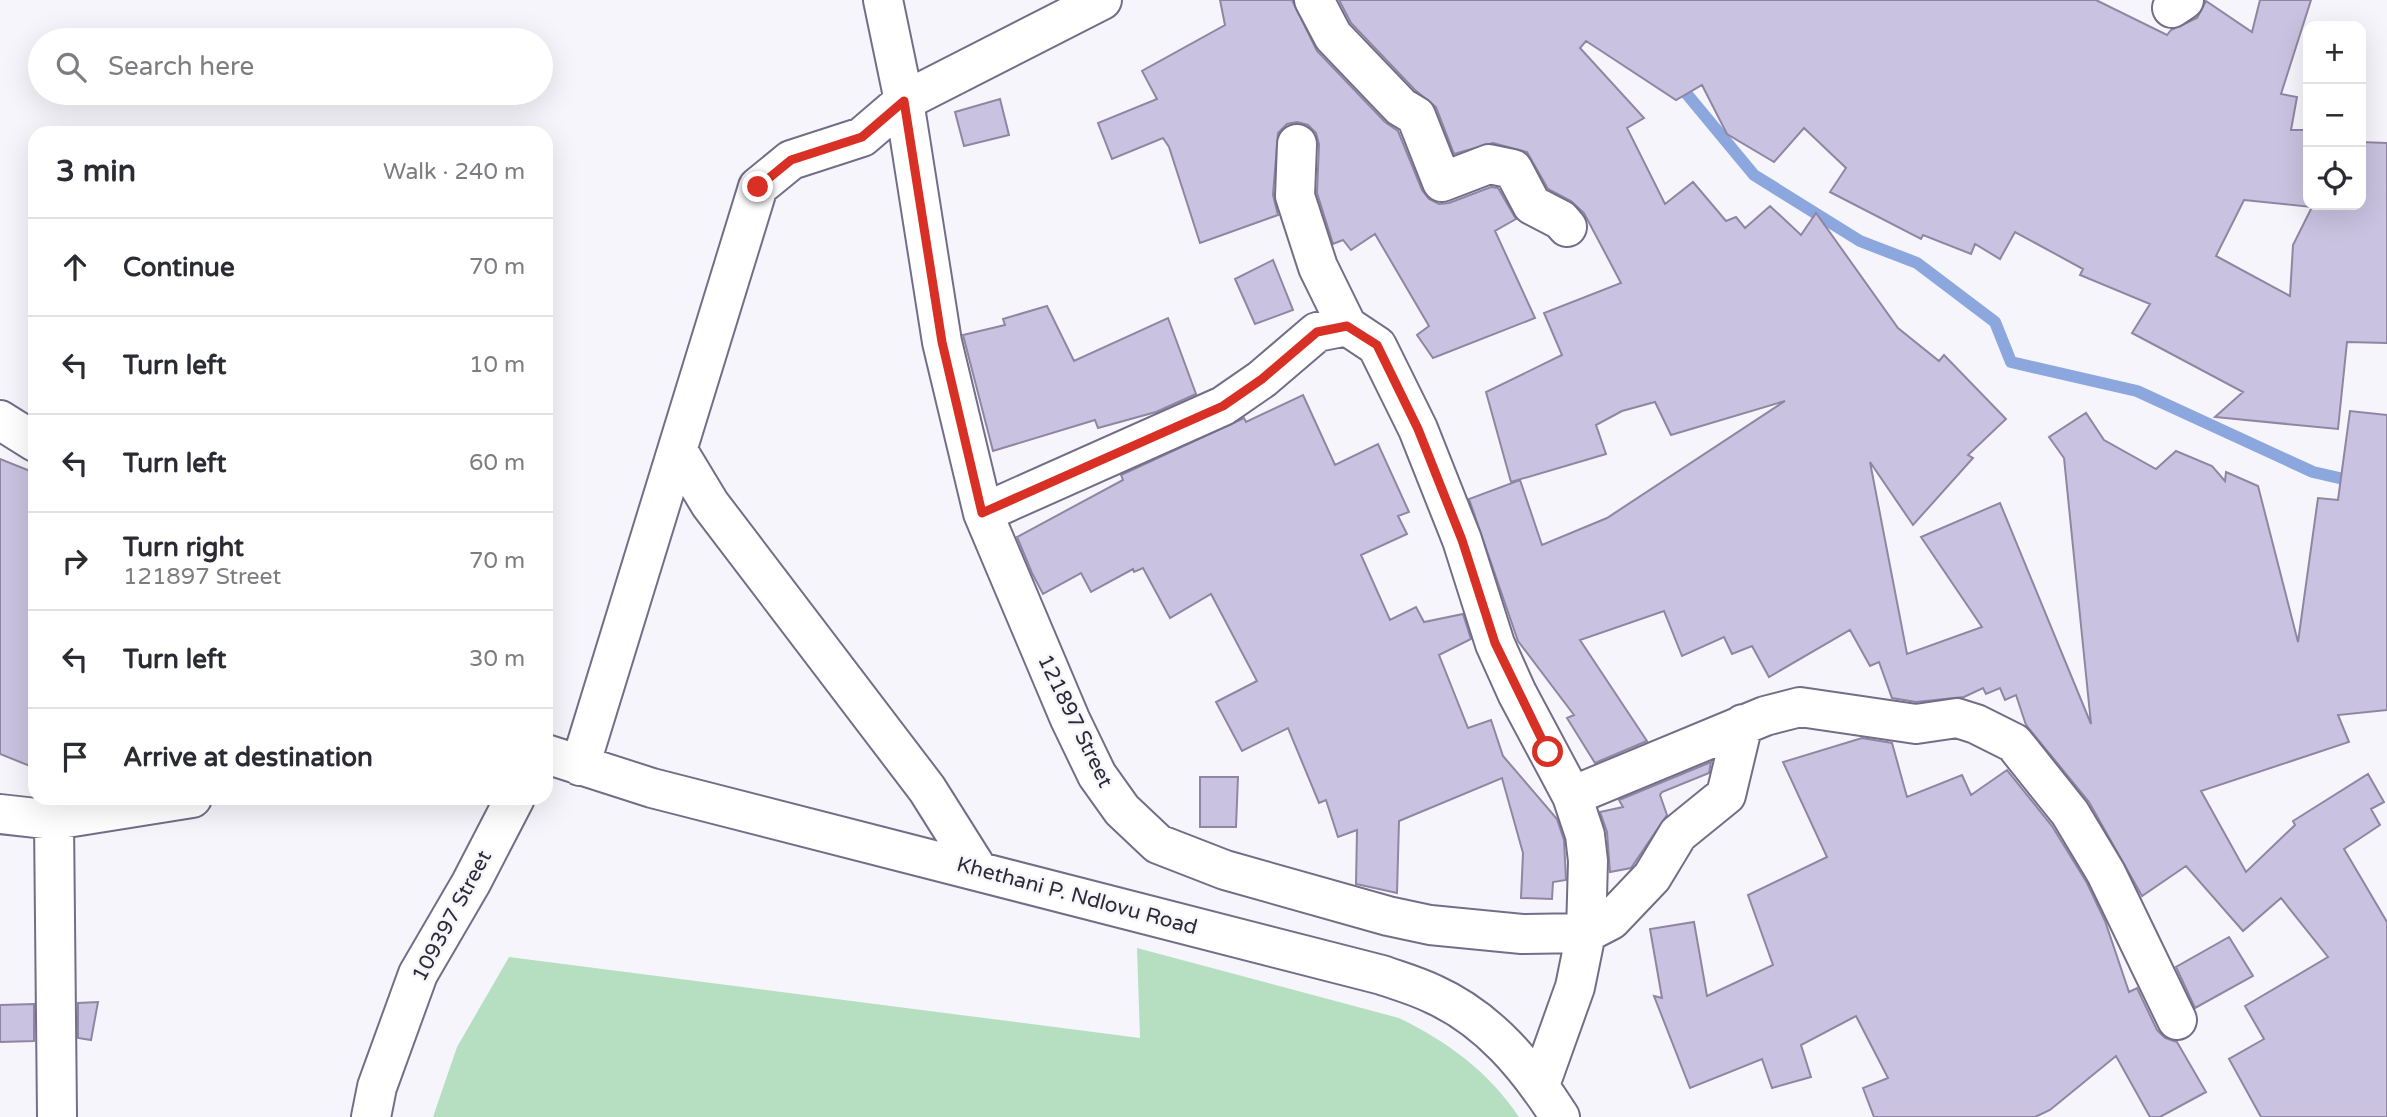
<!DOCTYPE html>
<html lang="en">
<head>
<meta charset="utf-8">
<style>
	body { margin:0; font-family:"Varela Round",sans-serif; background:#f7f7f7; color:#2b2b33 }
	.controls { position:absolute; right:21px; top:21px; display:grid; overflow:hidden; border-radius:14px; box-shadow:0 7px 28px #0002 }
	.controls button { width:63px; height:63px; display:grid; place-items:center; padding:0; border:0; border-bottom:2px solid #e1e1e2; background:#fff; color:#2b2b33; font:35px sans-serif }
	.stop { position:absolute; width:21px; height:21px; margin:-16px; border:5px solid #d93025; border-radius:50%; background:#fff }
	.stop.end { background:#d93025; border-color:#fff; box-shadow:0 2px 7px #0008 }
	.list { margin:0; padding:0; list-style:none }
	h2 { display:flex; justify-content:space-between; align-items:center; height:91px; margin:0; padding:0 28px; font-size:30px }
	h2 small { font-size:23px; font-weight:400; color:#7c7c81 }
	.list li { display:grid; grid-template-columns:46px 1fr auto; gap:21px; align-items:center; box-sizing:border-box; height:98px; padding:0 28px; border-top:2px solid #e1e1e2 }
	.list b { display:block; font-size:26px; white-space:nowrap }
	.list p { margin:0; font-size:23px; white-space:nowrap; color:#7c7c81 }
	.list em { font-size:23px; font-style:normal; color:#7c7c81 }
	.icon { flex:none; width:38px; height:38px; fill:none; stroke:currentColor; stroke-width:2; stroke-linecap:round; stroke-linejoin:round }
	.map { position:relative; flex:none; width:2387px; height:1117px; overflow:hidden }
	.search { position:absolute; background:#fff; box-shadow:0 7px 28px #0002; left:28px; top:28px; width:525px; height:77px; display:flex; align-items:center; gap:18px; box-sizing:border-box; padding:0 24px; border-radius:38px; color:#7c7c81; font-size:26px }
	.panel { position:absolute; background:#fff; box-shadow:0 7px 28px #0002; left:28px; top:126px; width:525px; height:679px; border-radius:21px }
	.map>svg:first-child { display:block }
	.green { fill:#b6dfc2 }
	.lines { fill:none; stroke-linecap:round; stroke-linejoin:round }
	.stream { stroke:#8ba7dd; stroke-width:12 }
	.building { fill:#c9c2e0; stroke:#8e86a2; stroke-width:2; fill-rule:evenodd }
	.minor-casing { stroke:#746d88; stroke-width:42 }
	.minor { stroke:#fff; stroke-width:38 }
	.route { stroke:#d93025; stroke-width:9 }
	.labels { text-anchor:middle; dominant-baseline:central; stroke-width:5; stroke-linejoin:round; paint-order:stroke }
	.street-label { font-size:21px; fill:#2d2a35; stroke:#f7f5fc }
</style>
</head>
<body>
<div class="map">
<svg width="2387" height="1117" viewBox="0 0 2387 1117">
	<rect width="100%" height="100%" fill="#f7f5fc"/>
	<path class="green" d="M1137 948 1399 1018C1448 1042 1488 1071 1519 1117H433L457 1047 509 957 1140 1038Z"/>
	<g class="lines">
		<path class="stream" d="M1676 81 1754 175 1860 241 1917 263 1995 322 2011 362 2137 391 2313 472 2387 489"/>
	</g>
	<path class="building" d="M1220 0H1292L1317 51 1385 122 1398 131 1422 190 1429 199 1439 204 1449 203 1491 187 1498 188 1516 219 1495 231 1535 318 1433 358 1417 335 1429 326 1375 234 1351 250 1343 240 1333 244 1317 193 1319 144 1316 133 1308 125 1297 122 1287 124 1278 133 1273 195 1278 215 1200 243 1169 147 1163 138 1112 159 1098 123 1157 99 1142 71 1225 25Z
		M1339 0H2096L2167 35 2171 30 2197 18 2206 1 2252 32 2260 0H2311L2281 94 2297 97 2291 130H2308V205H2361V142L2387 143V343L2347 342 2338 429 2215 417 2243 392 2132 333 2150 304 2080 275 2083 269 2015 232 2000 259 1975 244 1971 254 1923 235 1921 239 1830 192 1846 168 1804 128 1774 162 1727 134 1702 85 1676 100 1586 41 1580 48 1644 118 1627 128 1665 204 1693 182 1726 221 1736 217 1745 228 1770 206 1801 235 1816 213 1898 328 1939 361 1944 355 2006 419 1968 455 1973 458 1913 525 1870 462 1907 654 1982 627 1921 537 2000 503 2091 724 2064 458 2049 437 2086 413 2104 440 2156 469 2176 451 2212 466 2225 481 2226 472 2258 486 2298 642 2318 498 2338 500 2350 411 2387 415V710L2338 715 2349 742 2201 791 2246 872 2295 825 2293 821 2368 774 2384 802 2371 809 2380 825 2344 849 2387 922V1117H2261L2229 1059 2264 1039 2245 1006 2328 957 2281 898 2243 931 2186 866 2142 896 2089 802 2026 725 2016 695 2005 700 2000 688 1986 694 1983 688 1964 697 1916 702 1892 698 1879 662 1870 666 1850 630 1769 677 1752 646 1732 654 1724 637 1682 656 1664 611 1580 640 1647 741 1595 763 1567 718 1574 715 1518 641 1469 499 1520 480 1542 545 1607 518 1785 401 1671 435 1655 402 1622 411 1596 425 1606 454 1511 482 1486 392 1562 355 1544 313 1621 283 1584 213 1571 201 1548 189 1527 152 1493 143 1454 154 1436 107 1415 90 1351 23ZM2244 200 2312 207 2293 245 2290 296 2216 256Z
		M1000 99 1009 135 964 146 955 112Z
		M1273 260 1293 310 1255 324 1235 279Z
		M1047 306 1074 361 1168 318 1196 394 1156 412 1098 428 1095 420 993 451 963 335 1005 325 1003 319Z
		M1303 395 1335 465 1378 444 1409 512 1398 516 1407 534 1361 555 1390 620 1416 607 1424 622 1463 614 1471 639 1439 655 1468 728 1491 720 1503 756 1557 819 1564 840 1566 880 1553 882 1552 899 1521 898 1523 853 1502 778 1399 821 1397 893 1356 884 1357 830 1338 837 1326 800 1319 803 1288 728 1242 751 1216 702 1257 681 1211 594 1170 618 1143 568 1134 572 1133 569 1091 592 1081 573 1043 594 1032 573 1017 537 1123 480 1121 475 1244 418 1246 422Z
		M0 459 35 473V768L0 754Z
		M1862 738 1892 743 1907 797 1962 775 1971 795 2007 770 2052 826 2087 883 2105 921 2129 992 2137 988 2157 1030 2165 1038 2177 1042 2206 1092 2160 1117H2150L2116 1056 2050 1110 2035 1117H1874L1863 1088 1888 1078 1856 1016 1801 1045 1811 1077 1772 1088 1762 1059 1690 1088 1654 996 1662 998 1650 929 1694 922 1707 996 1773 965 1748 895 1827 857 1783 762Z
		M1711 762 1709 773 1662 792 1660 795 1667 815 1631 868 1610 872 1607 832 1600 812 1623 807 1619 800Z
		M1200 777H1238L1236 827H1200Z
		M2229 937 2253 976 2195 1008 2176 967Z
		M98 1002 91 1040 78 1038V1003Z
		M34 1004V1041L0 1042V1005Z"/>
	<g class="lines">
		<defs>
			<path id="minor" d="M883 0 904 101 942 342 983 513 1070 719 1097 775 1122 810 1158 844 1225 870 1388 916 1430 925 1522 934 1586 933 1575 987 1540 1085
				M1314 0 1333 36 1401 107 1416 116 1442 182 1489 164 1513 169 1532 205 1561 220 1567 227
				M2172 8 2184 0
				M1297 144 1295 196 1318 267 1347 326
				M0 420 35 442
				M678 451 710 504 927 789 978 870
				M983 513 1223 406 1262 379 1317 332 1347 326 1377 346 1418 429 1462 540 1495 644 1517 693 1572 796 1585 835 1588 861 1586 933 1611 920 1652 877 1678 834 1726 795 1743 724
				M546 754 652 788 1382 975C1399 981 1417 986 1433 994 1489 1019 1528 1067 1560 1117
				M580 766 758 187 791 160 862 137 904 101 1102 0
				M1572 796 1765 716 1800 707 1916 724 1957 718 1976 724 2014 743 2070 813 2106 873 2177 1020
				M0 814 54 820 192 798
				M54 820 57 1117
				M371 1117 377 1087 418 974 471 883 515 798"/>
		</defs>
		<use href="#minor" class="minor-casing"/>
		<use href="#minor" class="minor"/>
	</g>
	<g class="lines">
		<path class="route" d="M758 187 791 160 862 137 904 101 942 342 982 513 1223 406 1262 379 1317 332 1347 326 1377 345 1418 429 1462 540 1495 643 1548 752"/>
	</g>
	<g class="labels">
		<g class="street-label">
			<text transform="translate(1075 721) rotate(64)">121897 Street</text>
			<text transform="translate(1077 896) rotate(15)">Khethani P. Ndlovu Road</text>
			<text transform="translate(452 916) rotate(-62)">109397 Street</text>
		</g>
	</g>
</svg>
<div class="controls">
<button>+</button>
<button>−</button>
<button><svg class="icon" aria-label="locate" viewBox="0 0 24 24"><circle cx="12" cy="12" r="6"/><path d="M12 2v4M12 18v4M2 12h4M18 12h4"/></svg></button>
</div>
<div class="stop" style="left:1548px;top:752px"></div>
<div class="stop end" style="left:758px;top:187px"></div>
<div class="search"><svg class="icon" aria-label="search" viewBox="0 0 24 24"><circle cx="10" cy="10" r="6"/><path d="M15 15l6 6"/></svg>Search here</div>
<section class="panel">
<h2>3 min<small>Walk · 240 m</small></h2>
<ul class="list">
<li><svg class="icon" aria-label="ahead" viewBox="0 0 24 24"><path d="M12 20V5M6 11l6-6 6 6"/></svg><div><b>Continue</b></div><em>70 m</em></li>
<li><svg class="icon" aria-label="left" viewBox="0 0 24 24"><path d="M17 20v-9H6M10 6l-5 5 5 5"/></svg><div><b>Turn left</b></div><em>10 m</em></li>
<li><svg class="icon" aria-label="left" viewBox="0 0 24 24"><path d="M17 20v-9H6M10 6l-5 5 5 5"/></svg><div><b>Turn left</b></div><em>60 m</em></li>
<li><svg class="icon" aria-label="right" viewBox="0 0 24 24"><path d="M7 20v-9h11M14 6l5 5-5 5"/></svg><div><b>Turn right</b><p>121897 Street</p></div><em>70 m</em></li>
<li><svg class="icon" aria-label="left" viewBox="0 0 24 24"><path d="M17 20v-9H6M10 6l-5 5 5 5"/></svg><div><b>Turn left</b></div><em>30 m</em></li>
<li><svg class="icon" aria-label="arrive" viewBox="0 0 24 24"><path d="M6 21V4h12l-3 4 3 4H6"/></svg><div><b>Arrive at destination</b></div></li>
</ul>
</section>
</div>
</body>
</html>
